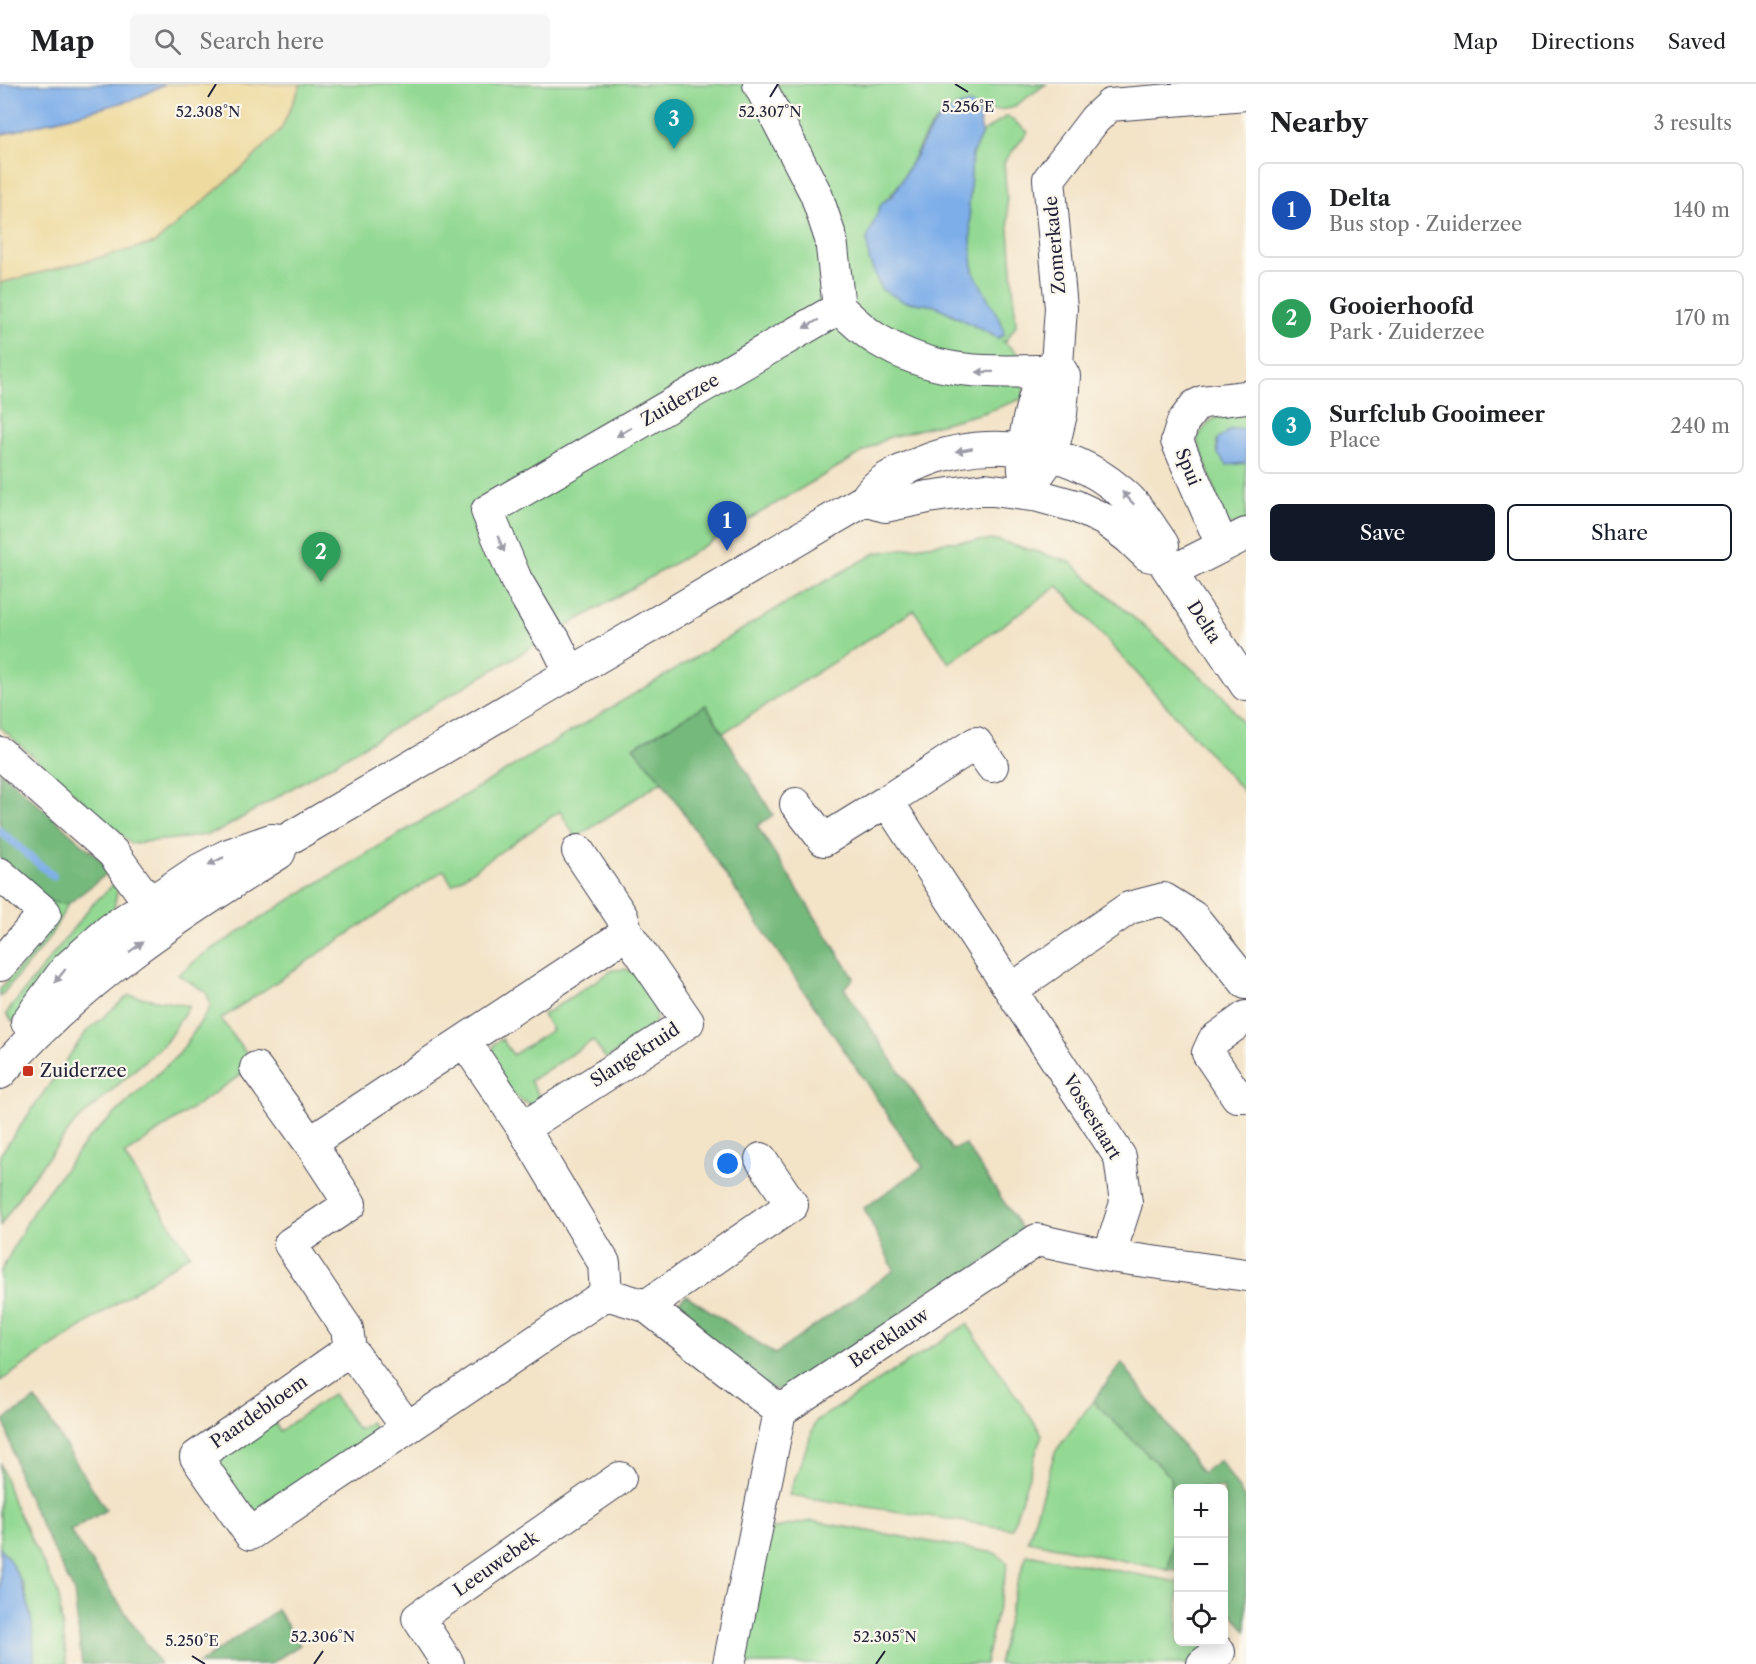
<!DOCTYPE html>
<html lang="en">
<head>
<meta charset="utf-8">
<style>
	body { margin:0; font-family:"Libre Caslon Text",serif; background:#f6f6f6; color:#202124 }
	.controls { position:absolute; right:18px; bottom:18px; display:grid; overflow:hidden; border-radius:9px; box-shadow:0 3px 15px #0003 }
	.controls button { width:54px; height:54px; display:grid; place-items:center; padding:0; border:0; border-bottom:2px solid #e0e0e0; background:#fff; color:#202124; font:30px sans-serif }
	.you { position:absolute; left:728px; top:1080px; width:21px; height:21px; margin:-15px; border:4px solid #fff; border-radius:50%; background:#1a73e8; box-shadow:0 0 0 9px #1a73e833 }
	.badge { display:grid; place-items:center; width:39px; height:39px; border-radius:50%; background:#111827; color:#fff; font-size:20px; font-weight:700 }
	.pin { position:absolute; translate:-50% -50px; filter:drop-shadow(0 2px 3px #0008) }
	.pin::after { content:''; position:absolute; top:32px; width:21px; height:18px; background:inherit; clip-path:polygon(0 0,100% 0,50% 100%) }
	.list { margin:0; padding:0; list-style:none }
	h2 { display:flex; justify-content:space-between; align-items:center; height:78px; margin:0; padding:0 24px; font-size:26px }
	h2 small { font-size:20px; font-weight:400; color:#757577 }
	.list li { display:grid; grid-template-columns:39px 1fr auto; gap:18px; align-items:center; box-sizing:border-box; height:96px; margin:0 12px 12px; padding:0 12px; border:2px solid #e0e0e0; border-radius:9px }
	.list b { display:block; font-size:22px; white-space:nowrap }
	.list p { margin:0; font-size:20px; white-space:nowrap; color:#757577 }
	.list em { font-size:20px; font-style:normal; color:#757577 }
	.actions { display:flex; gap:12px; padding:18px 24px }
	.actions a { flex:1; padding:14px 0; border:2px solid #111827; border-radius:9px; text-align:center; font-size:21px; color:#111827 }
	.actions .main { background:#111827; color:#fff }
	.icon { flex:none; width:33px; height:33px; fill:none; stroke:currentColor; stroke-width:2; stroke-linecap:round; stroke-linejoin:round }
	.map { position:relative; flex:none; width:1246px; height:1580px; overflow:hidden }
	header { display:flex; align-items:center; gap:36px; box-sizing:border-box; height:84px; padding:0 30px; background:#fff; border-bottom:2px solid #e0e0e0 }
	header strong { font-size:28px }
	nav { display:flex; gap:33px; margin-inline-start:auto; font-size:21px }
	.search { width:420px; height:54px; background:#f6f6f6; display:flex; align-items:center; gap:15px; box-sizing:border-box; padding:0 21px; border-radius:9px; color:#757577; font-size:22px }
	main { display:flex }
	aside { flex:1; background:#fff }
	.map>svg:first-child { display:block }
	.green { fill:#93d993; stroke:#5a7e67; stroke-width:1.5 }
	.forest { fill:#76b97d; stroke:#4c6e5c; stroke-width:1.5 }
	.sand { fill:#eeda9e; stroke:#887e6c; stroke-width:1.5 }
	.water { fill:#7eaee9; stroke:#506892; stroke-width:1.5 }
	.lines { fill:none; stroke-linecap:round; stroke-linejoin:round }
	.stream { stroke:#7eaee9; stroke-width:8 }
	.minor-casing { stroke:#413f50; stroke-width:34 }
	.minor { stroke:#fff; stroke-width:32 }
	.oneway { fill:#9c9ca7 }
	.ticks { fill:none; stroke:#22223b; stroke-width:2 }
	.poi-dot { fill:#c8321e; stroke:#fbf7ec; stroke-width:2 }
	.labels { text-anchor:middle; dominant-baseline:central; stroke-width:4.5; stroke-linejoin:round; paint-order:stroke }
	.street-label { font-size:18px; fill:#22223b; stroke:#fbf7ec }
	.poi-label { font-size:18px; fill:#22223b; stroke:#fbf7ec; text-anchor:start }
	.ticks-label { font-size:15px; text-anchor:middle; fill:#22223b; stroke:#fbf7ec; stroke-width:4.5; stroke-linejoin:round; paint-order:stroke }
</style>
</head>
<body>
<header>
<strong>Map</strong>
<div class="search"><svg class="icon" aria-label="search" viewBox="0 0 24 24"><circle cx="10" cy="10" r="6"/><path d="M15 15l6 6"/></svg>Search here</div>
<nav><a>Map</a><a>Directions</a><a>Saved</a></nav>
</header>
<main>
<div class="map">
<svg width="1246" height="1580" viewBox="0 0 1246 1580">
	<rect width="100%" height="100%" fill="#fbf7ec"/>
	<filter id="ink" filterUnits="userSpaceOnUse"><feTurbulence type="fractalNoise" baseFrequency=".0167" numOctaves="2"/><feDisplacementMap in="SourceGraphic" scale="12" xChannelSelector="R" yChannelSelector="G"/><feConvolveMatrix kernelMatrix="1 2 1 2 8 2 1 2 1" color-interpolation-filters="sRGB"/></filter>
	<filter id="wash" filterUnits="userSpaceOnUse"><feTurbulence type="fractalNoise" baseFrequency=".008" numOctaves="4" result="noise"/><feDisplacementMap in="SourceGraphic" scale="24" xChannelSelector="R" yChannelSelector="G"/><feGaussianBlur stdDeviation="1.35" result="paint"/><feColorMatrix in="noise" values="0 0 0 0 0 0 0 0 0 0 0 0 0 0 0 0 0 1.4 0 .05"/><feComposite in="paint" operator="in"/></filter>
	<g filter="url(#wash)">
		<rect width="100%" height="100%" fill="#f3e3c7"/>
		<path class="green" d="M301 0H1046L1012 24 978 29 971 20C963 23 953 25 945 30 918 46 910 99 881 120L903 217 936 222 998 254 986 213 973 188 969 121 972 71 982 49 1007 32 1028 48 1004 78 1016 241 1006 257H1003L1022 273 1024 314 986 328 887 354 221 746C193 757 161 754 131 760L0 643V199L155 159 252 75 281 45Z
			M1246 328V344L1230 346 1217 356 1218 370 1235 380 1246 379V440L1227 441 1197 355C1211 331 1219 330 1246 328Z
			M997 456 1070 478 1222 611 1246 643V710L1058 502 949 579 914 526 723 649 706 622 633 663 662 697 576 754 560 727 452 801 444 786 221 935 255 981 124 1071 190 1170 0 1297V1189L35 1124 87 1056 180 969 211 922 206 908 178 891 201 872 296 812 788 518 876 469 947 458Z
			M115 799 117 808 113 829 13 938 6 930 91 822Z
			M50 818 68 820 48 856 0 913V905L44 855Z
			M626 885C637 889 641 899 648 909 674 945 634 956 606 975L593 956 530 997 542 1017 535 1021C511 1018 503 994 492 975L494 960 502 955 513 971 552 946 543 931 613 886Z
			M129 911 189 922 166 958 75 1039 28 1099 0 1142V1071L86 948Z
			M967 1240 1042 1350 1012 1445 789 1411 816 1337Z
			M333 1310 358 1346 371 1338 376 1348 254 1431 219 1380 221 1372 268 1329 280 1347Z
			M1093 1317 1170 1392 1174 1446 1168 1486 1028 1457 1055 1368Z
			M0 1379 13 1418 58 1509 67 1580H34L30 1530 24 1502 0 1463Z
			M811 1437 995 1469 1008 1479 985 1580H744L771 1445Z
			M1027 1470 1178 1498V1558H1224V1548L1228 1556 1190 1580H998L1014 1510Z"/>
		<path class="forest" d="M706 621 773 731 757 742 854 894 844 904 952 1066 965 1060 1026 1151 784 1307 770 1304 672 1232 673 1223 686 1211 775 1270 894 1186 864 1124 923 1083 662 697 633 663Z
			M0 687 104 779 109 788 68 820 50 818 0 775Z
			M1122 1279 1202 1389 1220 1376 1246 1416V1547L1224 1519V1404H1178V1487L1168 1486 1174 1446 1170 1392 1093 1317Z
			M36 1315 106 1426 70 1447 160 1580H82L74 1508 31 1420 19 1392 4 1336Z
			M277 1526 300 1561 270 1580H198Z"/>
		<path class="sand" d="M165 0H301L281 45 252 75 155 159 0 199V51L135 15Z"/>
		<path class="water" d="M0 0H165L135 15 0 51Z
			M972 20 978 29 982 49 972 71 969 121 973 187 1002 240 1004 251 998 254 936 222 903 217 881 205 869 176 867 155 881 120 893 111 931 45 944 30 958 22Z
			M1246 344V379L1227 381 1218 370 1217 356 1230 346Z
			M0 1463C27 1496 35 1538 34 1580H0Z"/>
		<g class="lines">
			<path class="stream" d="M0 747 53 792"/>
		</g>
	</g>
	<g filter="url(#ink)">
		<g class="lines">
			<defs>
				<path id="minor" d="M759 0 816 110 831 155 839 224
					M1024 387C1022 353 1032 320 1043 287L1057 280
					M1025 409 1051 372 1061 330 1064 292 1057 280 1061 224 1049 95 1095 35 1110 21 1246 10
					M865 416 885 422 928 413 985 405 1039 412 1075 422 1105 436 1128 453 1147 471 1161 474
					M1222 461 1177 357 1183 338 1195 322 1203 318 1246 313
					M1171 488 1246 450
					M570 588 554 555 549 552 516 496 487 427 839 224C852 235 864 248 878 256 934 290 981 288 1043 287
					M0 669 113 769 161 835
					M992 682 976 659 887 717 1120 1073 1126 1119 1109 1172
					M796 720 824 756 887 717
					M0 790 45 829 0 881
					M1011 906 1129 824 1164 815 1193 833 1246 899
					M1246 933 1214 956 1208 969 1237 1012H1246
					M27 938 66 885 111 845 199 786 228 771 271 756 280 757
					M465 958 523 1044 604 1179 606 1210 646 1222 780 1327
					M256 984 310 1059
					M0 989C81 896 176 834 279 769L283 758 865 416C878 395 898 388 920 379 984 352 1067 361 1120 407 1138 421 1150 442 1163 461L1161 474 1246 601
					M523 1044 688 938 627 849 622 833 578 767
					M646 1222 792 1121 761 1075
					M350 1265 196 1373 250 1450 606 1210
					M407 1343 350 1265 347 1245 290 1160 350 1120 310 1059 627 849
					M448 1580 418 1534 620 1394
					M729 1580 780 1327 1037 1156 1109 1172 1246 1191
					M1203 1580 1219 1568"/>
			</defs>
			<use href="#minor" class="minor-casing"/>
			<use href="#minor" class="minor"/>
		</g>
		<defs><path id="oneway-solid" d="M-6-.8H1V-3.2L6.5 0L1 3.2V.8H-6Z" transform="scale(1.5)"/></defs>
		<g class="oneway">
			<use href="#oneway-solid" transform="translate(811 240) rotate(150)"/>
			<use href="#oneway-solid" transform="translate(985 288) rotate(179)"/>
			<use href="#oneway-solid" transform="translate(624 348) rotate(150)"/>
			<use href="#oneway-solid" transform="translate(964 366) rotate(169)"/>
			<use href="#oneway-solid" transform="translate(1128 414) rotate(-133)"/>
			<use href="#oneway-solid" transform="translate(501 460) rotate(67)"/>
			<use href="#oneway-solid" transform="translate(216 777) rotate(154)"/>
			<use href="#oneway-solid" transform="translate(136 863) rotate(-37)"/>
			<use href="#oneway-solid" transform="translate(60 892) rotate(129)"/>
		</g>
	</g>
	<path class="ticks" d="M955 0 968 8M208 13 216 0M770 13 778 0M192 1572 205 1580M314 1580 323 1567M876 1580 885 1567"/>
	<rect class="poi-dot" x="22" y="981" width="12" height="12" rx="3"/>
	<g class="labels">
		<g class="street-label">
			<text transform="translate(1055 161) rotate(-95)">Zomerkade</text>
			<text transform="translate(680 316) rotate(-30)">Zuiderzee</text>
			<text transform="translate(1188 383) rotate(68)">Spui</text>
			<text transform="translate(1204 538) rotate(57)">Delta</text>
			<text transform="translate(635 971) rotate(-33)">Slangekruid</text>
			<text transform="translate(1092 1033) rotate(59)">Vossestaart</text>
			<text transform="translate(889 1254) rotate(-34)">Bereklauw</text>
			<text transform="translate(259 1328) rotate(-35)">Paardebloem</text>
			<text transform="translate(496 1480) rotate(-35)">Leeuwebek</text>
		</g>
		<g class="poi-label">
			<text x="40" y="987">Zuiderzee</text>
		</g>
	</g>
	<g class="ticks-label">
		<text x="968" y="28">5.256°E</text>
		<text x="208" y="33">52.308°N</text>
		<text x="770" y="33">52.307°N</text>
		<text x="323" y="1558">52.306°N</text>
		<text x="885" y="1558">52.305°N</text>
		<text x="192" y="1562">5.250°E</text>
	</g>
</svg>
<div class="controls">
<button>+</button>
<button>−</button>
<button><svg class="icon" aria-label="locate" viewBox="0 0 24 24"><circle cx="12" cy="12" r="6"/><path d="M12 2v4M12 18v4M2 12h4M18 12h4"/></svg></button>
</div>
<div class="you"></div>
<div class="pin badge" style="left:727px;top:467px;background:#1a4fb4">1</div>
<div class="pin badge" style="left:321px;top:498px;background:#2e9e5b">2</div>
<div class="pin badge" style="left:674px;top:65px;background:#0f9aa8">3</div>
</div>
<aside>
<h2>Nearby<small>3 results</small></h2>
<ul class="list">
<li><span class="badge" style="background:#1a4fb4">1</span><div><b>Delta</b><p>Bus stop · Zuiderzee</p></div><em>140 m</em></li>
<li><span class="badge" style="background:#2e9e5b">2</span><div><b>Gooierhoofd</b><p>Park · Zuiderzee</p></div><em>170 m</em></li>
<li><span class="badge" style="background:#0f9aa8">3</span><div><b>Surfclub Gooimeer</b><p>Place</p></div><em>240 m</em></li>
</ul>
<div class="actions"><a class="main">Save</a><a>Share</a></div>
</aside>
</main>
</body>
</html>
